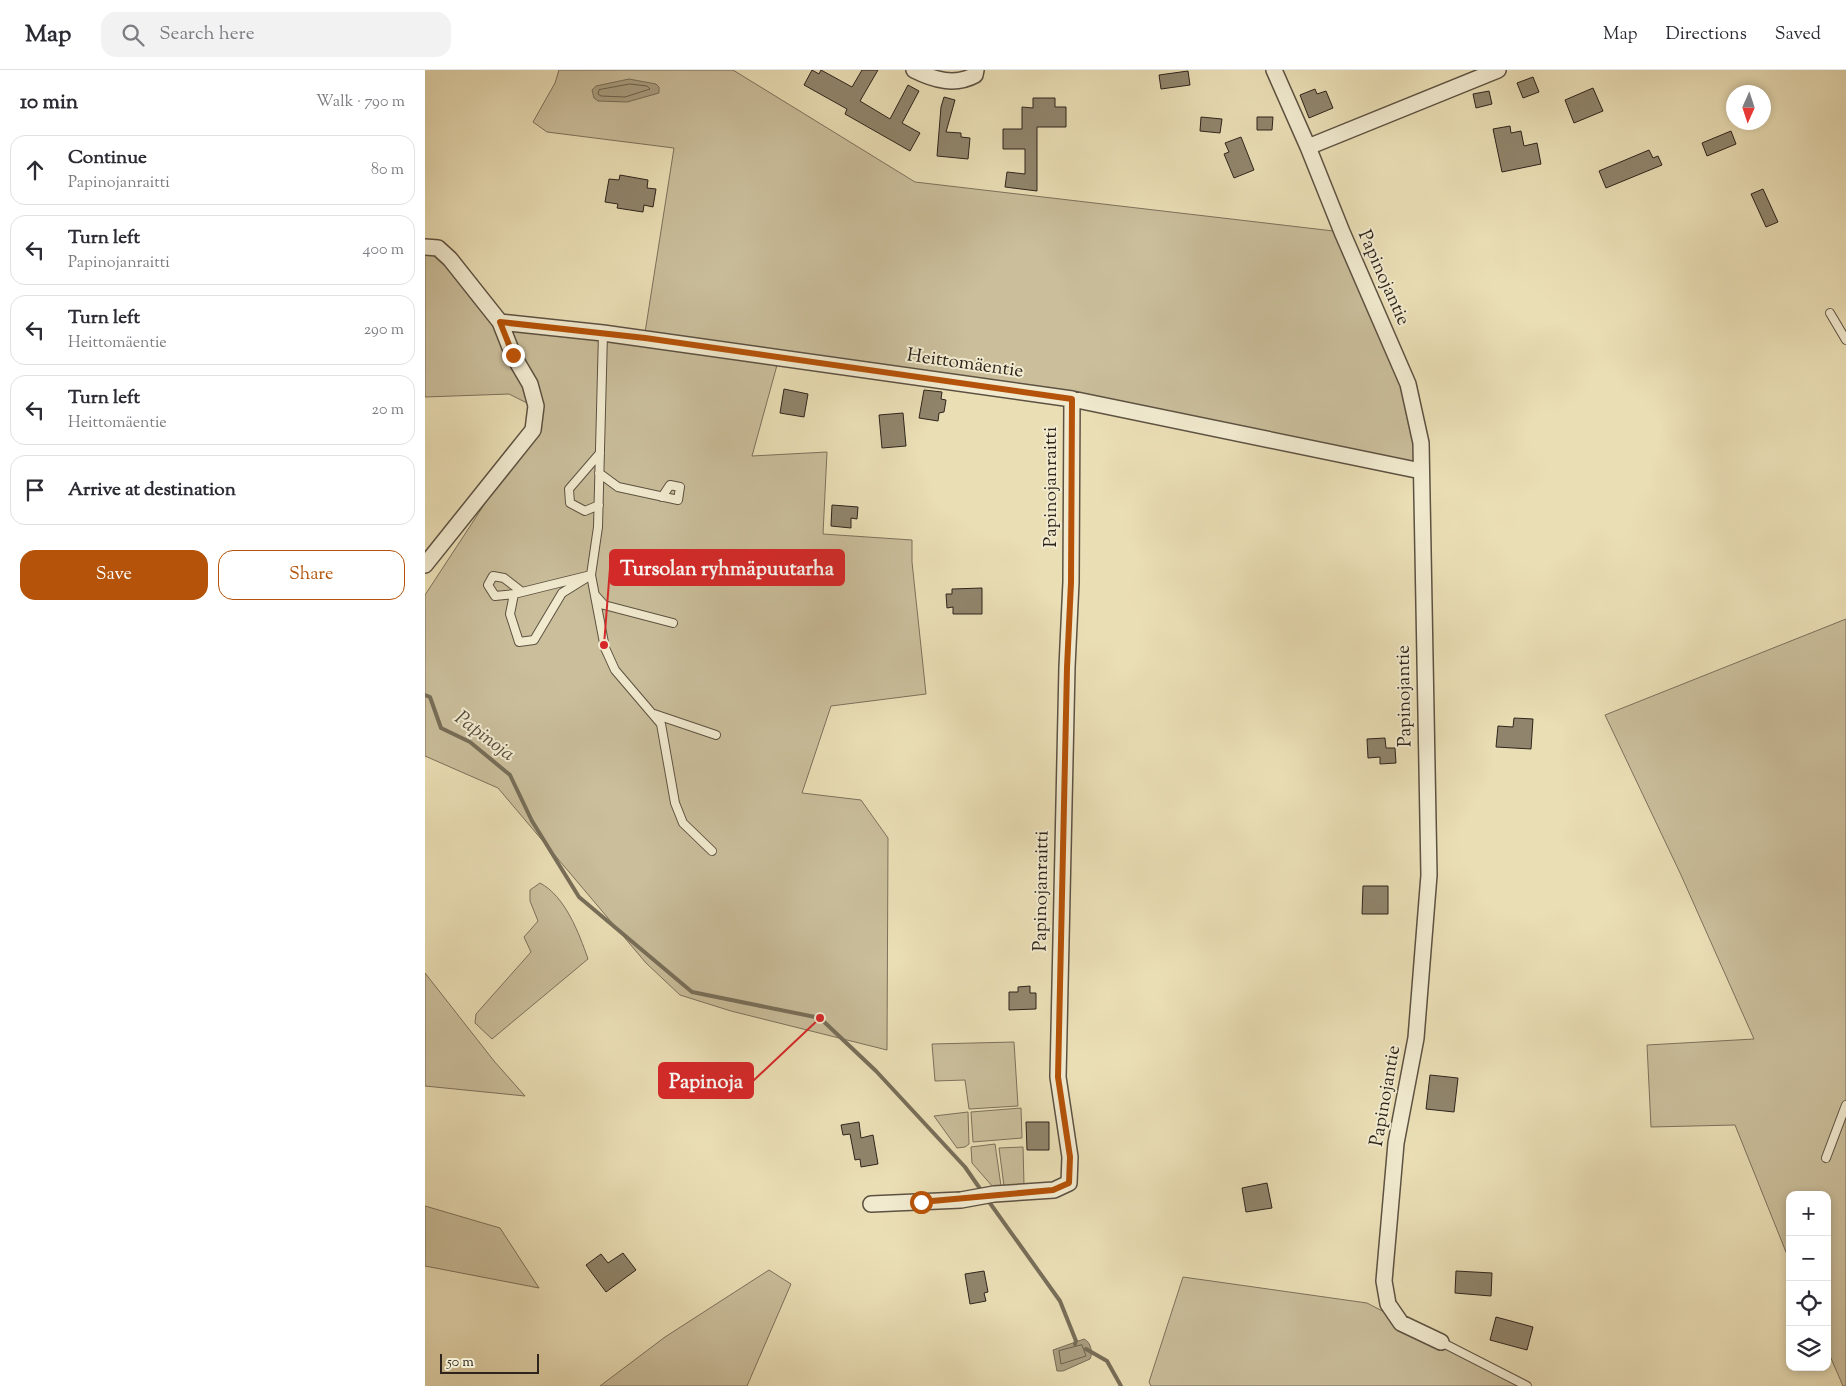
<!DOCTYPE html>
<html lang="en">
<head>
<meta charset="utf-8">
<style>
	body { margin:0; font-family:"Sorts Mill Goudy",serif; background:#f2f2f3; color:#2b2b33 }
	.controls { position:absolute; right:15px; bottom:15px; display:grid; overflow:hidden; border-radius:10px; box-shadow:0 2px 8px #0003 }
	.controls button { width:45px; height:45px; display:grid; place-items:center; padding:0; border:0; border-bottom:1px solid #e1e1e2; background:#fff; color:#2b2b33; font:25px sans-serif }
	.compass { position:absolute; left:1301px; top:15px; width:45px; height:45px; border-radius:50%; background:#fff; box-shadow:0 2px 8px #0003; rotate:183deg }
	.scale { position:absolute; left:15px; bottom:12px; width:99px; box-sizing:border-box; padding-left:5px; border:2px solid #2e241c; border-top:0; font-size:14px; line-height:18px; white-space:nowrap; color:#2e241c; -webkit-text-stroke:4px #f1eacf; paint-order:stroke }
	.stop { position:absolute; width:15px; height:15px; margin:-11px; border:4px solid #b45309; border-radius:50%; background:#fff }
	.stop.end { background:#b45309; border-color:#fff; box-shadow:0 1px 5px #0008 }
	.list { margin:0; padding:0; list-style:none }
	h2 { display:flex; justify-content:space-between; align-items:center; height:65px; margin:0; padding:0 20px; font-size:21px }
	h2 small { font-size:16px; font-weight:400; color:#7c7c81 }
	.list li { display:grid; grid-template-columns:32px 1fr auto; gap:15px; align-items:center; box-sizing:border-box; height:70px; margin:0 10px 10px; padding:0 10px; border:1px solid #e1e1e2; border-radius:15px }
	.list b { display:block; font-size:19px; white-space:nowrap }
	.list p { margin:0; font-size:16px; white-space:nowrap; color:#7c7c81 }
	.list em { font-size:16px; font-style:normal; color:#7c7c81 }
	.actions { display:flex; gap:10px; padding:15px 20px }
	.actions a { flex:1; padding:11px 0; border:1px solid #b45309; border-radius:15px; text-align:center; font-size:18px; color:#b45309 }
	.actions .main { background:#b45309; color:#fff }
	.icon { flex:none; width:28px; height:28px; fill:none; stroke:currentColor; stroke-width:2; stroke-linecap:round; stroke-linejoin:round }
	.map { position:relative; flex:none; width:1421px; height:1316px; overflow:hidden }
	header { display:flex; align-items:center; gap:30px; box-sizing:border-box; height:70px; padding:0 25px; background:#fff; border-bottom:1px solid #e1e1e2 }
	header strong { font-size:24px }
	nav { display:flex; gap:28px; margin-inline-start:auto; font-size:18px }
	.search { width:350px; height:45px; background:#f2f2f3; display:flex; align-items:center; gap:12px; box-sizing:border-box; padding:0 18px; border-radius:15px; color:#7c7c81; font-size:19px }
	main { display:flex }
	aside { flex:1; background:#fff }
	.map>svg:first-child { display:block }
	.green { fill:#cabe9b; stroke:#7c715c }
	.water { fill:#aa9f81; stroke:#786e59 }
	.lines { fill:none; stroke-linecap:round; stroke-linejoin:round }
	.shore { stroke:#6c624e; stroke-width:1 }
	.stream { stroke:#786e59; stroke-width:4 }
	.building { fill:#90856c; stroke:#2e241c }
	.service-casing { stroke:#5d5242; stroke-width:10 }
	.minor-casing { stroke:#5d5242; stroke-width:18 }
	.service { stroke:#f1eacf; stroke-width:8 }
	.minor { stroke:#f1eacf; stroke-width:15 }
	.route { stroke:#b45309; stroke-width:6 }
	.labels { text-anchor:middle; dominant-baseline:central; stroke-width:4; stroke-linejoin:round; paint-order:stroke }
	.street-label { font-size:19px; fill:#2e241c; stroke:#f1eacf }
	.water-label { font-size:20px; font-style:italic; fill:#594f3f; stroke:#f1eacf }
	.leader { fill:none; stroke:#d62828; stroke-width:2 }
	.callout-dot { fill:#d62828; stroke:#f1eacf; stroke-width:2 }
	.callout { fill:#d62828; stroke:#d62828; stroke-width:2 }
	.callout-label { font-size:20px; text-anchor:middle; font-weight:bold; fill:#fff }
</style>
</head>
<body>
<header>
<strong>Map</strong>
<div class="search"><svg class="icon" aria-label="search" viewBox="0 0 24 24"><circle cx="10" cy="10" r="6"/><path d="M15 15l6 6"/></svg>Search here</div>
<nav><a>Map</a><a>Directions</a><a>Saved</a></nav>
</header>
<main>
<aside>
<h2>10 min<small>Walk · 790 m</small></h2>
<ul class="list">
<li><svg class="icon" aria-label="ahead" viewBox="0 0 24 24"><path d="M12 20V5M6 11l6-6 6 6"/></svg><div><b>Continue</b><p>Papinojanraitti</p></div><em>80 m</em></li>
<li><svg class="icon" aria-label="left" viewBox="0 0 24 24"><path d="M17 20v-9H6M10 6l-5 5 5 5"/></svg><div><b>Turn left</b><p>Papinojanraitti</p></div><em>400 m</em></li>
<li><svg class="icon" aria-label="left" viewBox="0 0 24 24"><path d="M17 20v-9H6M10 6l-5 5 5 5"/></svg><div><b>Turn left</b><p>Heittomäentie</p></div><em>290 m</em></li>
<li><svg class="icon" aria-label="left" viewBox="0 0 24 24"><path d="M17 20v-9H6M10 6l-5 5 5 5"/></svg><div><b>Turn left</b><p>Heittomäentie</p></div><em>20 m</em></li>
<li><svg class="icon" aria-label="arrive" viewBox="0 0 24 24"><path d="M6 21V4h12l-3 4 3 4H6"/></svg><div><b>Arrive at destination</b></div></li>
</ul>
<div class="actions"><a class="main">Save</a><a>Share</a></div>
</aside>
<div class="map">
<svg width="1421" height="1316" viewBox="0 0 1421 1316">
	<rect width="100%" height="100%" fill="#eadeb5"/>
	<filter id="stains"><feTurbulence type="fractalNoise" baseFrequency=".004" numOctaves="4"/><feColorMatrix values="0 0 0 0 .2 0 0 0 0 .09 0 0 0 0 .02 0 0 0 .5 -.17"/></filter>
	<radialGradient id="worn" r=".72"><stop offset=".6" stop-color="#630" stop-opacity="0"/><stop offset="1" stop-color="#630" stop-opacity=".3"/></radialGradient>
	<path class="green" d="M134 0H308L490 112 917 162 983 314 996 401 647 329 354 288 327 386 402 382 398 464 487 470V492L501 624 406 636 377 723 436 730 463 768 462 980 306 941 255 925 221 893 73 718 0 686V525L108 360 111 336 75 252 219 269 249 78 122 62 108 52 130 13Z
		M0 182 9 184 22 195 71 257 102 319 106 335 84 324 0 327Z
		M1421 549V1316H1418L1402 1279V1125H1365V1192L1310 1055 1226 1057 1222 975 1329 969 1256 805 1180 645Z
		M115 813C140 826 154 863 163 889L67 969 50 953 51 944 106 882 99 867 113 851 105 831V820Z
		M0 903 69 991 100 1026 0 1016Z
		M589 972 593 1036 544 1039 540 1010 510 1011 507 974Z
		M596 1038 597 1068 548 1072 546 1042Z
		M543 1042 544 1074 540 1077 532 1078 509 1046Z
		M570 1074 576 1116 568 1117 547 1093 546 1077Z
		M598 1077 599 1115 579 1116 574 1078Z
		M0 1136 75 1158 114 1218 0 1196Z
		M344 1200 366 1214 322 1316H175L240 1267Z
		M758 1207 942 1233 1102 1316H726L724 1312Z"/>
	<path class="water" d="M204 9 231 14 234 17V23L202 32 173 31 169 28 167 20 171 16Z
		M659 1269C666 1272 668 1283 665 1289L638 1301H632L628 1280Z"/>
	<g class="lines">
		<path class="shore" d="M205 14 222 16 225 19 200 27 176 26 173 24 174 20Z
			M657 1275 661 1286 636 1294 634 1281Z"/>
		<path class="stream" d="M0 625 5 627 16 658 45 672 85 705 107 751 154 827 267 922 395 948 451 1001 540 1097 558 1123
			M562 1129 635 1231 651 1271 650 1274
			M661 1279 682 1291 696 1316"/>
	</g>
	<path class="building" d="M387 0 394 4 396 0 427 17 437 0H453L435 31 465 49 483 15 494 21 477 53 495 63 485 81 420 44 422 39 379 15Z
		M763 1 765 15 736 19 734 5Z
		M1108 7 1114 22 1098 28 1092 13Z
		M1168 18 1178 41 1149 53 1140 30Z
		M890 19 892 24 901 21 908 38 884 48 875 25Z
		M1064 21 1067 34 1051 38 1048 24Z
		M519 27 530 30 521 62 536 63V67L545 68 543 89 512 86 516 37Z
		M608 28H630V37H641V57H612V121L580 117 582 102 600 104V79H578V59H597V37L608 38Z
		M776 47 797 49 795 63 775 61Z
		M832 47H848L847 60H832Z
		M1085 56 1086 63 1096 61 1099 76 1112 73 1116 94 1077 102 1068 59Z
		M1306 61 1311 74 1282 86 1277 73Z
		M816 67 829 100 809 108 799 84 804 82 800 73Z
		M1224 80 1228 88 1233 86 1237 95 1181 118 1174 101Z
		M195 105 223 110 222 118 231 119 228 137 219 135 218 142 192 138 193 134 180 132 184 109 194 110Z
		M1338 119 1353 152 1341 157 1326 124Z
		M359 319 383 324 379 347 355 343Z
		M499 320 517 322 516 329 521 330 519 342 514 343 513 351 494 348Z
		M478 343 481 376 457 378 454 345Z
		M407 435 433 437 432 449 426 448V458L406 456Z
		M557 518V544H528V537L522 538 521 524H527V519Z
		M1089 648 1108 649 1106 679 1071 677 1073 656 1088 657Z
		M960 668 961 678H970L971 693 955 694V687L943 688 942 669Z
		M938 816H963V844H937Z
		M605 916V923H611V939L584 940V922H593V917Z
		M1005 1005 1033 1008 1029 1042 1001 1039Z
		M434 1052 436 1068 448 1065 453 1094 436 1097 435 1089 430 1090 425 1064 418 1065 416 1055Z
		M601 1052H624V1080H602Z
		M842 1113 847 1138 821 1142 817 1118Z
		M198 1183 211 1200 181 1222 161 1195 176 1184 183 1193Z
		M559 1201 563 1222 559 1223 561 1231 545 1234 540 1204Z
		M1031 1201 1067 1203 1066 1226 1030 1223Z
		M1071 1247 1108 1257 1102 1280 1065 1270Z"/>
	<g class="lines">
		<defs>
			<path id="service" d="M1405 243 1421 270
				M178 263 173 457 166 505 180 578 190 600 236 654 250 733 258 753 287 781
				M174 403 193 417 253 430 255 417 245 415 237 427
				M174 435 160 441 145 433 144 419 175 383
				M166 505 137 523 109 570 94 572 85 544 89 524Z
				M89 524 70 526 63 515 68 506 79 508 97 522
				M171 526 179 535 248 553
				M229 644 291 665
				M1401 1088 1421 1035
				M1016 1272 1102 1316"/>
			<path id="minor" d="M489 0C509 10 530 16 550 5L551 0
				M849 0 883 77
				M0 177 13 178 25 189 75 252 88 285 105 314 111 336 108 360 0 495
				M75 252 178 263 647 329 996 401
				M446 1134 536 1130 569 1124 629 1120 644 1113 645 1087 633 1007 642 597 646 512 647 329
				M1016 1272 976 1253 963 1234 959 1211 971 1073 991 968 1004 805 996 373 983 314 917 162 883 77 1073 0"/>
		</defs>
		<use href="#service" class="service-casing"/>
		<use href="#minor" class="minor-casing"/>
		<use href="#service" class="service"/>
		<use href="#minor" class="minor"/>
	</g>
	<g class="lines">
		<path class="route" d="M88 285 75 252 220 268 647 329 646 512 642 598 633 1007 645 1087 644 1113 628 1120 496 1132"/>
	</g>
	<g class="labels">
		<g class="street-label">
			<text transform="translate(958 208) rotate(66)">Papinojantie</text>
			<text transform="translate(540 294) rotate(8)">Heittomäentie</text>
			<text transform="translate(626 417) rotate(-90)">Papinojanraitti</text>
			<text transform="translate(980 626) rotate(-91)">Papinojantie</text>
			<text transform="translate(617 821) rotate(-89)">Papinojanraitti</text>
			<text transform="translate(961 1026) rotate(-80)">Papinojantie</text>
		</g>
		<g class="water-label">
			<text transform="translate(59 667) rotate(37)">Papinoja</text>
		</g>
	</g>
	<path class="leader" d="M179 575L185 498M395 948L328 1011"/>
	<g class="callout-dot">
		<circle cx="179" cy="575" r="5"/>
		<circle cx="395" cy="948" r="5"/>
	</g>
	<g class="callout">
		<rect x="185" y="480" width="234" height="35" rx="5"/>
		<rect x="234" y="993" width="94" height="35" rx="5"/>
	</g>
	<g class="callout-label">
		<text x="302" y="505">Tursolan ryhmäpuutarha</text>
		<text x="281" y="1018">Papinoja</text>
	</g>
	<rect width="100%" height="100%" filter="url(#stains)"/>
	<rect width="100%" height="100%" fill="url(#worn)"/>
</svg>
<div class="controls">
<button>+</button>
<button>−</button>
<button><svg class="icon" aria-label="locate" viewBox="0 0 24 24"><circle cx="12" cy="12" r="6"/><path d="M12 2v4M12 18v4M2 12h4M18 12h4"/></svg></button>
<button><svg class="icon" aria-label="layers" viewBox="0 0 24 24"><path d="M12 4l9 5-9 5-9-5zM3 14l9 5 9-5"/></svg></button>
</div>
<svg class="compass" viewBox="-18 -18 36 36"><path d="M0-13l5 13h-10z" fill="#e53935"/><path d="M0 13l5-13h-10z" fill="#7c7c81"/></svg>
<div class="scale">50 m</div>
<div class="stop" style="left:496px;top:1132px"></div>
<div class="stop end" style="left:88px;top:285px"></div>
</div>
</main>
</body>
</html>
